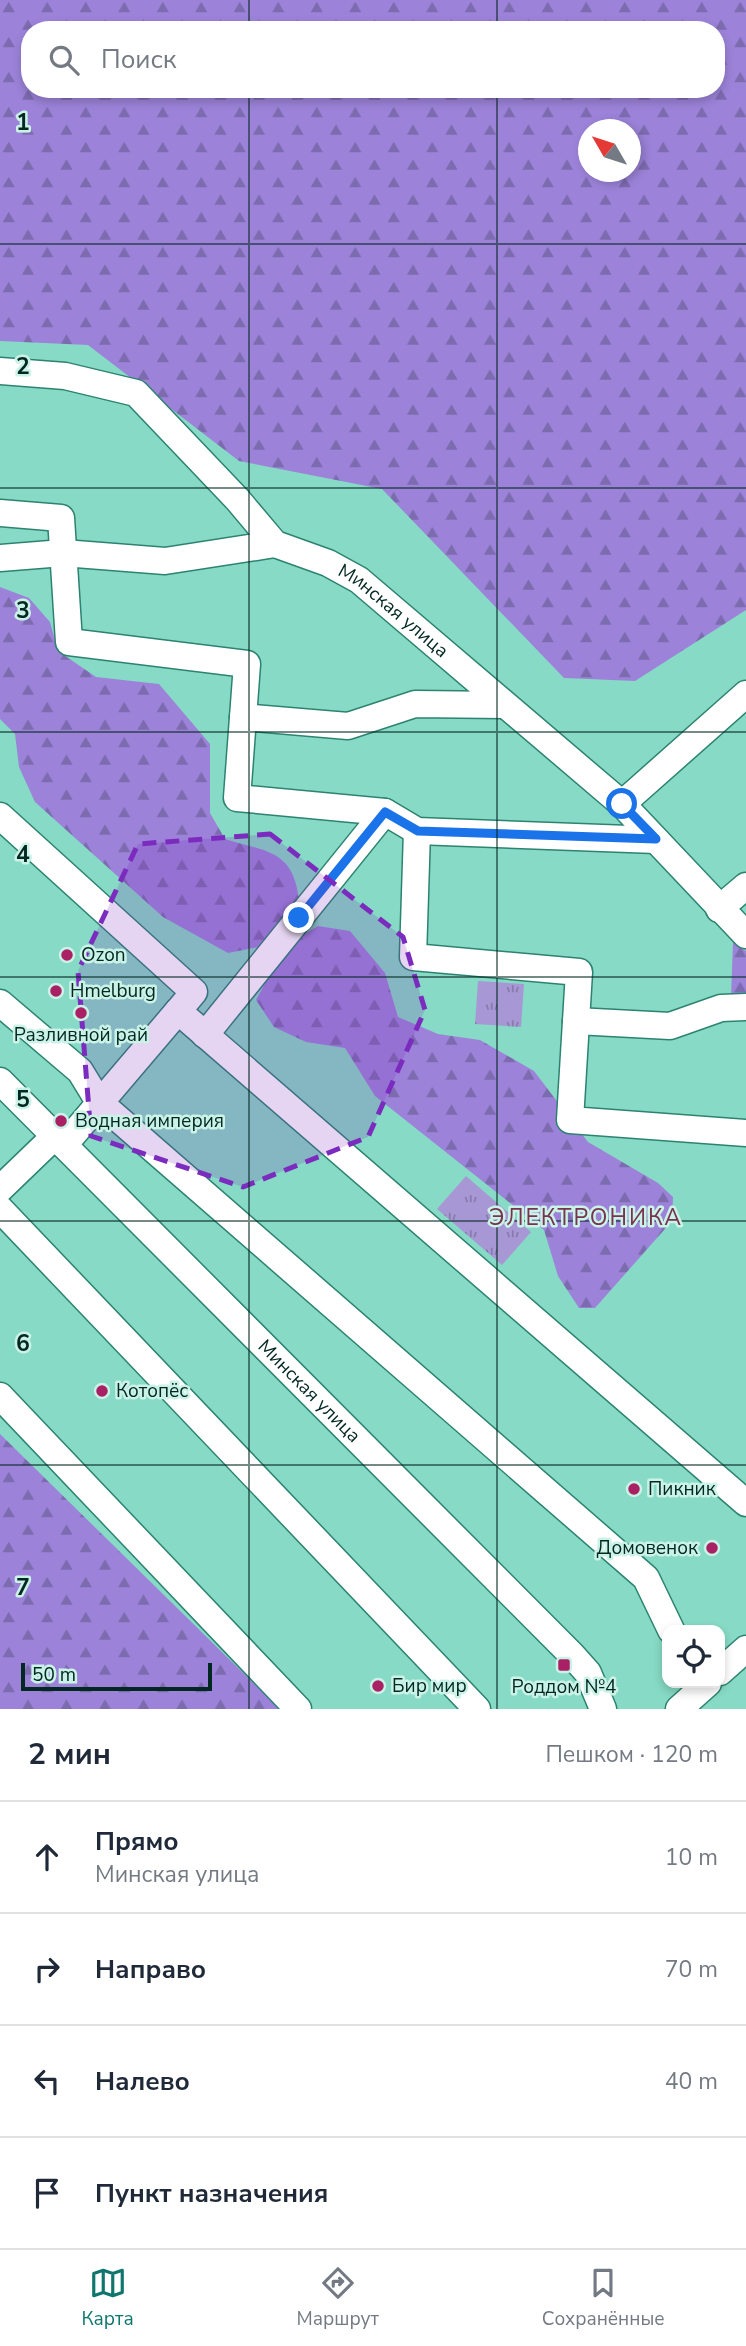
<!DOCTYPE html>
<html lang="ru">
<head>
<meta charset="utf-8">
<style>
	body { margin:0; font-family:"Nunito Sans",sans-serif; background:#f6f6f7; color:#1f2937 }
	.controls { position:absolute; right:21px; bottom:21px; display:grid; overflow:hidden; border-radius:14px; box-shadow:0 4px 10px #0003 }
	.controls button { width:63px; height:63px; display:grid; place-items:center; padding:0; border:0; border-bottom:2px solid #e0e1e3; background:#fff; color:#1f2937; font:35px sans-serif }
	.compass { position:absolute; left:578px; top:119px; width:63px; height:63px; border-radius:50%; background:#fff; box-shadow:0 4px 10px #0003; rotate:309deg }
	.scale { position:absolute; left:21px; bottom:18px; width:191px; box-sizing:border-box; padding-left:7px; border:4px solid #032821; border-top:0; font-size:19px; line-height:24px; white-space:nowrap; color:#032821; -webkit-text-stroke:5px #cbf2e7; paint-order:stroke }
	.stop { position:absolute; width:21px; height:21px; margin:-16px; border:5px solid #1a73e8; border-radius:50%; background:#fff }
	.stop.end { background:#1a73e8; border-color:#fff; box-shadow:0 2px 7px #0008 }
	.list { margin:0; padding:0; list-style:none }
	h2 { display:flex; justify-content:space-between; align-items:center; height:91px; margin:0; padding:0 28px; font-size:30px }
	h2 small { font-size:23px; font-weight:400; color:#747a83 }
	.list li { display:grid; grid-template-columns:46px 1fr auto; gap:21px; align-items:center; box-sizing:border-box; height:112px; padding:0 28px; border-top:2px solid #e0e1e3 }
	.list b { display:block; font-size:26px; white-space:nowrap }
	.list p { margin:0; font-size:23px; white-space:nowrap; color:#747a83 }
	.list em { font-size:23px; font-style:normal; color:#747a83 }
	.icon { flex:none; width:38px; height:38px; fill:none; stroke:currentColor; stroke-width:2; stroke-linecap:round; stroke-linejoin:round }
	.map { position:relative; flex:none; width:746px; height:1709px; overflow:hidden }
	.search { position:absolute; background:#fff; box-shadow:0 4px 10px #0003; left:21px; right:21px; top:21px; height:77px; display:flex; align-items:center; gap:18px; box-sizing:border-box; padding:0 24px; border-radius:28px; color:#747a83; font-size:26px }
	.sheet { height:539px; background:#fff }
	nav { display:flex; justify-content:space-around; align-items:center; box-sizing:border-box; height:98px; border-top:2px solid #e0e1e3; background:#fff; font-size:19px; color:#747a83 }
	nav a { display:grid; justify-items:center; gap:4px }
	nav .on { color:#0f766e }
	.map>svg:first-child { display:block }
	.forest { fill:url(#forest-firs); fill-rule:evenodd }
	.park { fill:url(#park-tufts) }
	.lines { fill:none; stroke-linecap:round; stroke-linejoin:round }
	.minor-casing { stroke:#2c8370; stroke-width:29 }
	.minor { stroke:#fff; stroke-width:26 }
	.route { stroke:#1a73e8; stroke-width:9 }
	.marked { fill:#7b2cbf; fill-opacity:0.2; stroke:#7b2cbf; stroke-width:5; stroke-dasharray:14 9; stroke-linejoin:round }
	.grid { fill:none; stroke:#032821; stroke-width:2; stroke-opacity:0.55 }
	.poi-dot { fill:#a92064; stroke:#cbf2e7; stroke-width:2.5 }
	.labels { text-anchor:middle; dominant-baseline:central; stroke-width:5; stroke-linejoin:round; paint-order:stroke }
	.street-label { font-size:19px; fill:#032821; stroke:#cbf2e7 }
	.poi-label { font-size:19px; fill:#032821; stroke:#cbf2e7; text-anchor:start }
	.quarter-label { font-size:23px; letter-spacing:2px; fill:#77334f; stroke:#cbf2e7 }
	.grid-label { font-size:23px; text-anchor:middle; font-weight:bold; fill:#032821; stroke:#cbf2e7; stroke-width:5; stroke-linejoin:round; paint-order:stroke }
</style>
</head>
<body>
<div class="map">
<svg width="746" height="1709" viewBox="0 0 746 1709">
	<defs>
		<pattern id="forest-firs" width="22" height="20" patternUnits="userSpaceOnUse" patternTransform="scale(1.75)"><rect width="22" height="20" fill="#9c83d9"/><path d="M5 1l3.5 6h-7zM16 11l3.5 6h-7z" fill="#7d6bb0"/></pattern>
		<pattern id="park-tufts" width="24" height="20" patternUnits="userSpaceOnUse" patternTransform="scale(1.75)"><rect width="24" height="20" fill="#a897d5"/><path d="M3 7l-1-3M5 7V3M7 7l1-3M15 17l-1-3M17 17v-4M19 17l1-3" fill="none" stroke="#877bac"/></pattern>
	</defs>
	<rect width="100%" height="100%" fill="#87dac5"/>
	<path class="forest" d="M0 0H746V610L635 681 564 678 382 489 239 461 88 345 0 341ZM30 30H716V89H30ZM588 130H630V172H588Z
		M0 587 29 598 50 622 58 651 96 677 159 684 210 744V813L225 839C267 852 294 850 299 901L259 947 228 953 163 917 35 802 19 767 15 734 0 719Z
		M318 926 350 931 385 973 398 1017 438 1034 480 1040 534 1071 588 1142 658 1183 673 1197 672 1221 595 1308H579L558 1276 544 1230 375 1096 345 1048 306 1042 274 1027 256 1000 285 946Z
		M733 942 746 951V994L731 998Z
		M0 1434 280 1709H0Z"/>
	<path class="park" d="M478 981 524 984 521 1027 475 1024Z
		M466 1176 531 1232 502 1265 437 1209Z"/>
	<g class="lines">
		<defs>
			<g id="minor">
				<path id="s1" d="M0 371 65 376 136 393 237 499 275 544 328 563 359 580 622 804 746 935"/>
				<path d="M0 513 61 518 69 642 247 664 237 798 385 812 417 831 656 840"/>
				<path d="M0 558 63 553 165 561 275 544"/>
				<path d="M243 717 348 726 415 704 504 705"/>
				<path d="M622 804 746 694"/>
				<path d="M0 816 194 992 178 1011 746 1503"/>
				<path d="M417 831 413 957 579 972 570 1120 746 1133"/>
				<path d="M719 909 746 886"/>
				<path d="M0 1003 80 1071 99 1102 646 1578 671 1630"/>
				<path d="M576 1021 670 1026 721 1008 746 1007"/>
				<path d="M205 1035 385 812"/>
				<path id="s2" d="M0 1081 572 1655 588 1673 603 1709"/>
				<path d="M64 1145 178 1011"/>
				<path d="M0 1189 55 1136"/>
				<path d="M0 1209 477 1709"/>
				<path d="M0 1396 298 1709"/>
				<path d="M720 1672 746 1649"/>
				<path d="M679 1709 708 1683"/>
			</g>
		</defs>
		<use href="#minor" class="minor-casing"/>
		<use href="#minor" class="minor"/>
	</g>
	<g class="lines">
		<path class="route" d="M299 918 385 812 418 831 656 839 622 804"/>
	</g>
	<path class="marked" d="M270 834 403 937 425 1010 368 1137 243 1187 91 1136 78 971 138 844Z"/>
	<path class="grid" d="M249 0V30M497 0V30M249 89V1709M497 89V1709M0 244H746M0 488H746M0 732H746M0 977H746M0 1221H746M0 1465H746"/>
	<g class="poi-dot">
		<circle cx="67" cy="955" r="7"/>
		<circle cx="56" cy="991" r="7"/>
		<circle cx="81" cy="1013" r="7"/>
		<circle cx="61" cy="1121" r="7"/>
		<circle cx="102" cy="1391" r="7"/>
		<circle cx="634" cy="1489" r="7"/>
		<circle cx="712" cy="1548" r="7"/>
		<rect x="557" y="1658" width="14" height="14" rx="3.5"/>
		<circle cx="378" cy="1686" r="7"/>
	</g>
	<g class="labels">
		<g class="street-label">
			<text stroke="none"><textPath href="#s1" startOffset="481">Минская улица</textPath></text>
			<text stroke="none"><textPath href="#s2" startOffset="438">Минская улица</textPath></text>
		</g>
		<g class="poi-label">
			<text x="81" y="955">Ozon</text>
			<text x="70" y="991">Hmelburg</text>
			<text x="81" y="1035" text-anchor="middle">Разливной рай</text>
			<text x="75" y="1121">Водная империя</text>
			<text x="116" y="1391">Котопёс</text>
			<text x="648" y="1489">Пикник</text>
			<text x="698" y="1548" text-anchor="end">Домовенок</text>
			<text x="392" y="1686">Бир мир</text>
			<text x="564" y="1687" text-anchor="middle">Роддом №4</text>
		</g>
		<g class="quarter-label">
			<text x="586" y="1217">ЭЛЕКТРОНИКА</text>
		</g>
	</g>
	<g class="grid-label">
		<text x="23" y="130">1</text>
		<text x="23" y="374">2</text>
		<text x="23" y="618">3</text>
		<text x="23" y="862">4</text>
		<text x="23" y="1107">5</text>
		<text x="23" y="1351">6</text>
		<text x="23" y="1595">7</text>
	</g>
</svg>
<div class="controls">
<button><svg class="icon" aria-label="locate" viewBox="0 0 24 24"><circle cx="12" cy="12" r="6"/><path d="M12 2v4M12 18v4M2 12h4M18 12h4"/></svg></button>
</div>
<svg class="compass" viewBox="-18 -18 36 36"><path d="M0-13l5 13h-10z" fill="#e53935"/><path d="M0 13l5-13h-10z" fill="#747a83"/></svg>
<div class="scale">50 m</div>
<div class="stop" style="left:622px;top:804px"></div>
<div class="stop end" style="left:299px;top:918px"></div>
<div class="search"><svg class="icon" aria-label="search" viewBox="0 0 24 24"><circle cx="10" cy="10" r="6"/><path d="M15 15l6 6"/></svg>Поиск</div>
</div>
<section class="sheet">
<h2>2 мин<small>Пешком · 120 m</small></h2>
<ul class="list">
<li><svg class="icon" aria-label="ahead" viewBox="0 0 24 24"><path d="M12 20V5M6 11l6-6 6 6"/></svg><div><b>Прямо</b><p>Минская улица</p></div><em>10 m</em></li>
<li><svg class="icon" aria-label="right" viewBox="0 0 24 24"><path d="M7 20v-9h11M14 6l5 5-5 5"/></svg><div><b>Направо</b></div><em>70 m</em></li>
<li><svg class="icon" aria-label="left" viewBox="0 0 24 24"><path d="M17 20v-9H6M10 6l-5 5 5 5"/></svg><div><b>Налево</b></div><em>40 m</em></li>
<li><svg class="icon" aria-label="arrive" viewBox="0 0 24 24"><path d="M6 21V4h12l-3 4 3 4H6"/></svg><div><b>Пункт назначения</b></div></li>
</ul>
</section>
<nav>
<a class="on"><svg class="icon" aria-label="map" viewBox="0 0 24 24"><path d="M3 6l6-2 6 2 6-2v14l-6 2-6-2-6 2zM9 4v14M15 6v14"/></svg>Карта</a>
<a><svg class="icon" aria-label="directions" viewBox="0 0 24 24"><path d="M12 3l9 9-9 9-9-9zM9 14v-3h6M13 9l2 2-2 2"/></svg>Маршрут</a>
<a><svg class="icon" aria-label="saved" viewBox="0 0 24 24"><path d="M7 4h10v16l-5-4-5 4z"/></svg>Сохранённые</a>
</nav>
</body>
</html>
